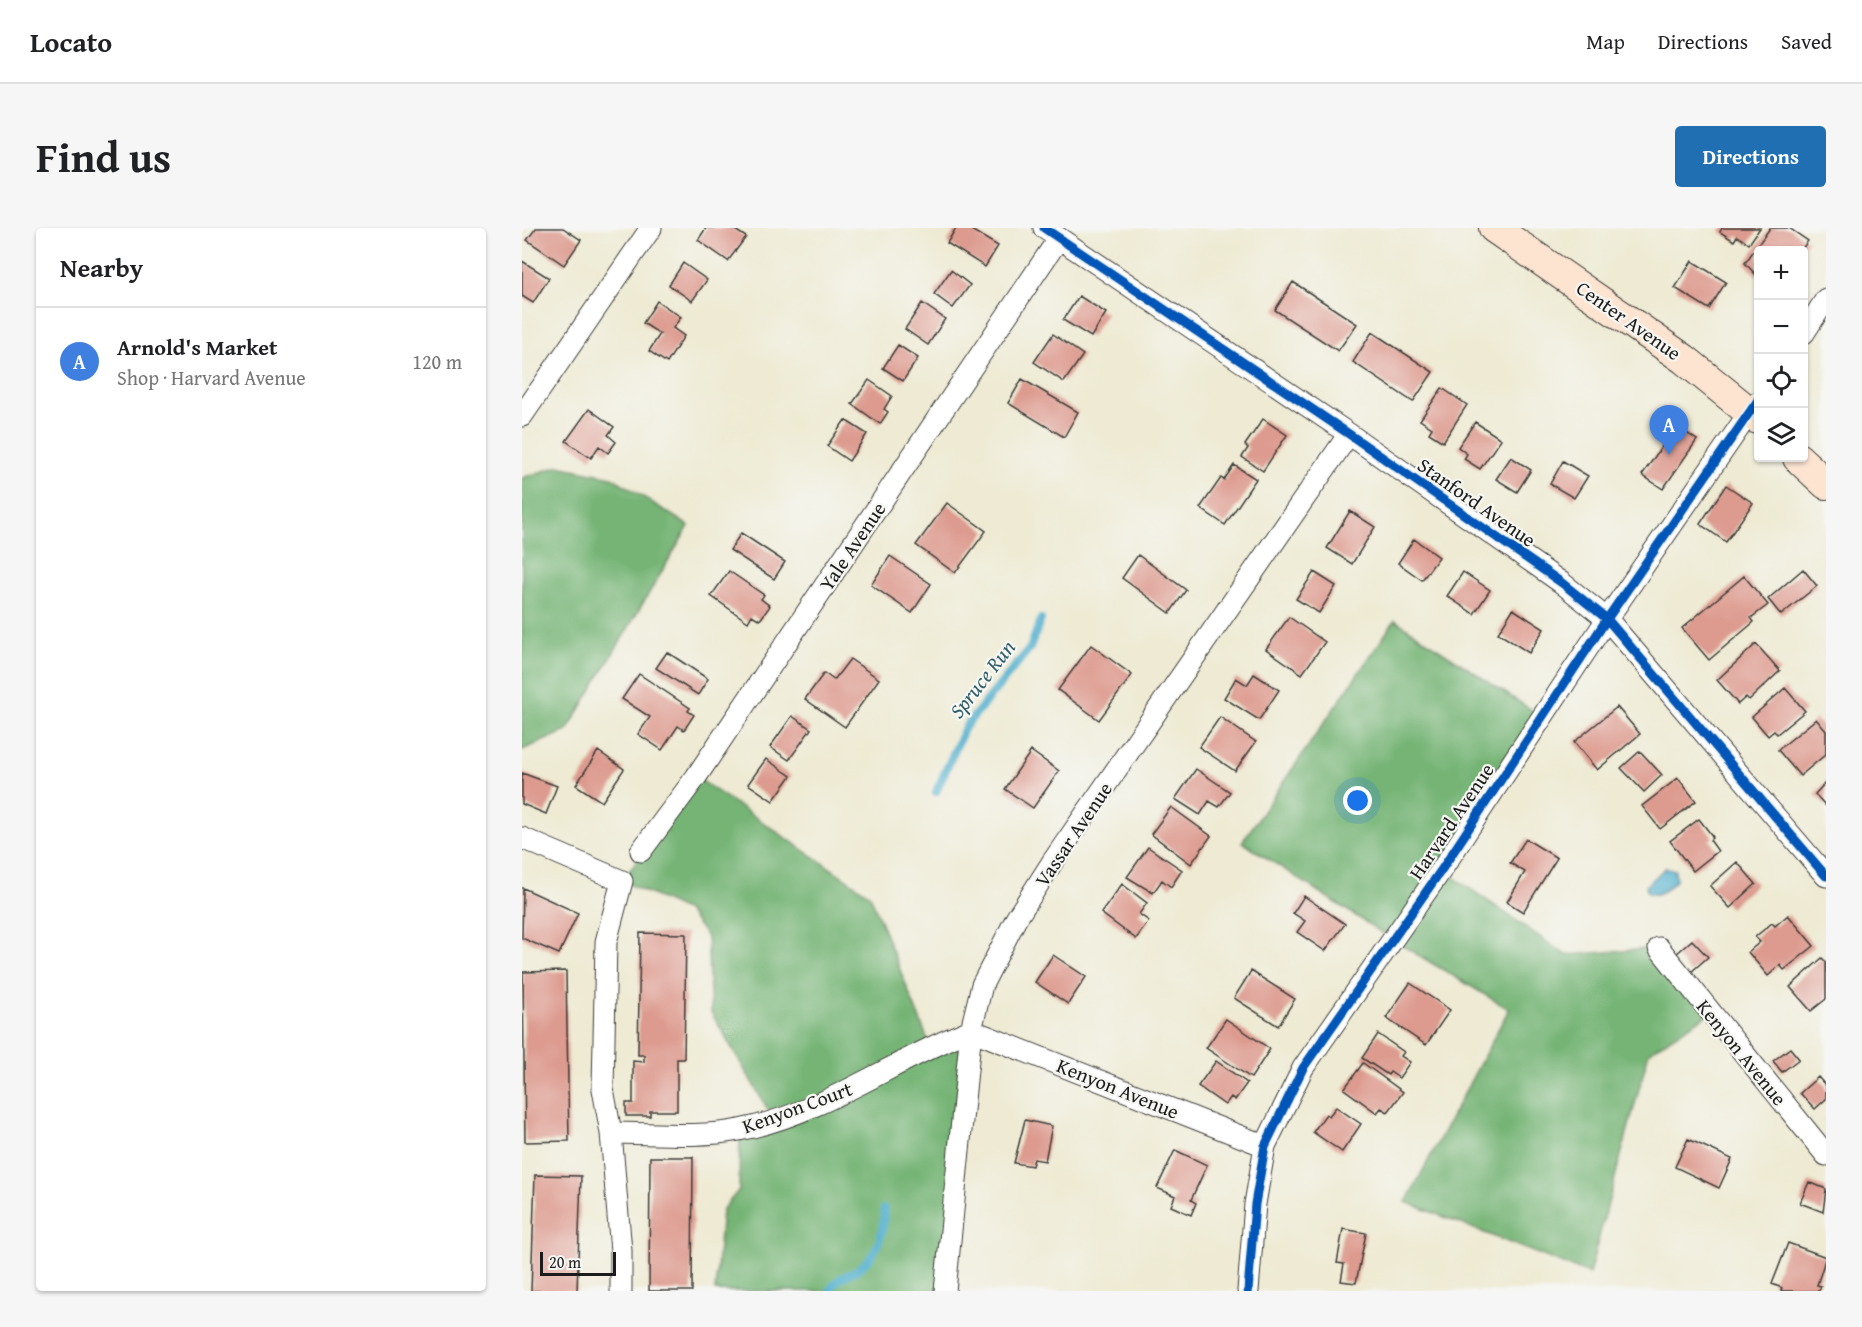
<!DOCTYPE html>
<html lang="en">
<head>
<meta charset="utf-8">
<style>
	body { margin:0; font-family:"Gentium Book Plus",serif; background:#f6f6f6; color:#202124 }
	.controls { position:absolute; right:18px; top:18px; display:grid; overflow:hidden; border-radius:6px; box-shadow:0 2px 4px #0004 }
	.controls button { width:54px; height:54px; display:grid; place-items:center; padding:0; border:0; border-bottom:2px solid #e0e0e0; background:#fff; color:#202124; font:30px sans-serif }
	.scale { position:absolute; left:18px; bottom:15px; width:76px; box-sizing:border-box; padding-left:6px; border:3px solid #1c1c1c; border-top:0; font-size:16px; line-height:21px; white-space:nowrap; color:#1c1c1c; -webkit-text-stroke:4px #f6f6f2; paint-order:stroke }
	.you { position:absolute; left:836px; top:573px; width:21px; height:21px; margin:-15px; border:4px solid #fff; border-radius:50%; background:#1a73e8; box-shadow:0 0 0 9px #1a73e833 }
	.badge { display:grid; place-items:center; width:39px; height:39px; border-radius:50%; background:#1f6fb2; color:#fff; font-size:20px; font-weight:700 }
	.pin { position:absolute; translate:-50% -50px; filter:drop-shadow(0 2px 3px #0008) }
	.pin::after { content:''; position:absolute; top:32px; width:21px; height:18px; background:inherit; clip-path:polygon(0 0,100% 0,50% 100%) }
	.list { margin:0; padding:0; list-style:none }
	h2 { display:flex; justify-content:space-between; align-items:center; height:78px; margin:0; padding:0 24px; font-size:26px }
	h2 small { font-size:20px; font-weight:400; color:#757577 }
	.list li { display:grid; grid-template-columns:39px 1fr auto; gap:18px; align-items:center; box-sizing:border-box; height:108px; padding:0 24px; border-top:2px solid #e0e0e0 }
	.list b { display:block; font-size:22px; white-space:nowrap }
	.list p { margin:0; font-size:20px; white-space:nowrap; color:#757577 }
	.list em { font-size:20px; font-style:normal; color:#757577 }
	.icon { flex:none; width:33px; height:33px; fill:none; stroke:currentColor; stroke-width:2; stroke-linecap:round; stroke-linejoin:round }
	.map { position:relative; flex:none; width:1304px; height:1063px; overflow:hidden; border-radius:6px }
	header { display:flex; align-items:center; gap:36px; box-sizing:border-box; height:84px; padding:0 30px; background:#fff; border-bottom:2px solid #e0e0e0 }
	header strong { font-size:28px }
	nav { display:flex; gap:33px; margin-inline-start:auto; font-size:21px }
	.intro { display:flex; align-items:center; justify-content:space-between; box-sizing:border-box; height:144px; padding:0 36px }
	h1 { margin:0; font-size:42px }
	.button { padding:15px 27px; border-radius:6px; background:#1f6fb2; color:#fff; font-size:21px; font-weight:700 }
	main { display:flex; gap:36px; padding:0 36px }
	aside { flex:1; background:#fff; border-radius:6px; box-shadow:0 2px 4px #0004 }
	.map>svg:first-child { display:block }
	.forest { fill:#74b475; stroke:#486848; stroke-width:1.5 }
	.water { fill:#4eaecd; stroke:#356574; stroke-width:1.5 }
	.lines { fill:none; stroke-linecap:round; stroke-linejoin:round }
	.stream { stroke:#4eaecd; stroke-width:8 }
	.building { fill:#dd9a8e }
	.street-casing { stroke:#3c3b37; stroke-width:23 }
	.secondary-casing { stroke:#3c3b37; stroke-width:32 }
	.street { stroke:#fff; stroke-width:21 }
	.secondary { stroke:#fde4d1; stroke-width:30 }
	.cycleway-casing { stroke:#f6f6f2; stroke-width:13 }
	.cycleway { stroke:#0057b8; stroke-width:9 }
	.labels { text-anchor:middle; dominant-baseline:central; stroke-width:4.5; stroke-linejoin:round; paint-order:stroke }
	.street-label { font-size:20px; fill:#1c1c1c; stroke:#f6f6f2 }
	.water-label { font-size:21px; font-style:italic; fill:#325e6c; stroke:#f6f6f2 }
</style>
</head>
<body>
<header>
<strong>Locato</strong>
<nav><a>Map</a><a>Directions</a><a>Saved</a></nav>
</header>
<div class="intro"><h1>Find us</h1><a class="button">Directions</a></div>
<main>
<aside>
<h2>Nearby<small></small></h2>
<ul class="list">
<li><span class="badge" style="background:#3f7fe0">A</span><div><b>Arnold's Market</b><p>Shop · Harvard Avenue</p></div><em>120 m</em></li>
</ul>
</aside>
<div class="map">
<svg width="1304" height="1063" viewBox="0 0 1304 1063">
	<rect width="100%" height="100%" fill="#f6f6f2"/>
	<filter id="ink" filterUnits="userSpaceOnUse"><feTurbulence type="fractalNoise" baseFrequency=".0167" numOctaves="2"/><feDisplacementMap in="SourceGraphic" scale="12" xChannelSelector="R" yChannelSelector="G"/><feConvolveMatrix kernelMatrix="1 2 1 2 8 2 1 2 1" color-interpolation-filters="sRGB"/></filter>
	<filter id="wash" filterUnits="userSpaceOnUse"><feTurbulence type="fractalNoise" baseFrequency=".008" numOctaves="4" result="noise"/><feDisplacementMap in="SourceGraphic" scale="24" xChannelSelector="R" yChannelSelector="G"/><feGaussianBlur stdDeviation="1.35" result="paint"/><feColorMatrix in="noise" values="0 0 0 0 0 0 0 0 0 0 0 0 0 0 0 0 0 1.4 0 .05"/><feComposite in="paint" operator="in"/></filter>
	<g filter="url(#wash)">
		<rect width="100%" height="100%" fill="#eeead3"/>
		<path class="forest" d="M36 238 90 249 167 298 45 503 0 522V250Z
			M873 392 1020 489 920 641 1044 727 1137 720 1189 784 1127 824 1067 1046 884 974 987 781 871 712 720 614Z
			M174 549 348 667 408 817 449 802 423 1063H193L200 982 217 962 218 902 252 892 189 784 185 709 165 683 100 653Z"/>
		<path class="water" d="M1143 640 1153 642 1154 653C1144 661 1136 671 1125 664L1124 658Z"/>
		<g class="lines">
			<path class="stream" d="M414 564 443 499 508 420 519 391
				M308 1063C313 1051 322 1049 333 1043 356 1029 362 1005 362 981"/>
		</g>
		<g id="blocks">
			<path class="building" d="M14 0H41L59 12 42 37 5 12Z
				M184 0H210L224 9 206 33 176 12Z
				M434 0H446L476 18 463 39 425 15Z
				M1200 0H1238L1227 16 1215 8 1212 13 1198 4Z
				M1248 0H1267L1286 13 1279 22H1236V49L1223 35Z
				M0 33 27 50 11 75 0 68Z
				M1170 33 1204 54 1187 81 1153 60Z
				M161 35 185 52 170 73 147 57Z
				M429 42 448 57 431 80 412 66Z
				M771 54 835 96 816 123 753 82Z
				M557 68 584 85 569 109 541 92Z
				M135 73 159 89 151 100 162 108 145 135 127 123 138 106 121 95Z
				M400 75 423 91 406 117 383 101Z
				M850 104 911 144 891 174 831 134Z
				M531 106 561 127 542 154 512 134Z
				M376 117 396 130 381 153 361 140Z
				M500 151 556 184 542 209 486 175Z
				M347 152 370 168 362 181 366 184 358 196 330 176Z
				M920 160 945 177 921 214 907 205 910 200 898 192Z
				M67 181 92 199 86 207 94 214 86 225 77 218 69 230 44 213Z
				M741 191 765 207 741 243 720 229 726 220 723 217Z
				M323 192 345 206 327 233 305 218Z
				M953 194 979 211 958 241 942 231 945 226 936 219Z
				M1154 198 1175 212 1141 261 1120 247Z
				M989 229 1009 242 995 264 974 251Z
				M1041 233 1066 248 1052 270 1028 256Z
				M712 237 734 251 703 297 678 280 699 250 702 252Z
				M1204 257 1231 275 1204 314 1178 296Z
				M425 275 464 303 433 345 394 317Z
				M828 283 853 299 830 336 805 320Z
				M219 305 263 334 252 351 208 322Z
				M892 311 917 329 900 352 876 335Z
				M616 327 664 362 648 385 600 350Z
				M368 328 409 356 390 385 349 357Z
				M1281 341 1295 358 1259 387 1246 371Z
				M207 343 242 367 239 371 248 378 238 392 230 387 226 394 189 368Z
				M792 344 814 358 797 385 774 371Z
				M941 344 968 362 952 386 925 368Z
				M1222 348 1246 377 1229 390 1232 394 1187 432 1160 400Z
				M991 381 1022 401 1007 425 976 405Z
				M767 389 803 414 780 446 744 421Z
				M1234 416 1258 443 1227 472 1224 469 1216 476 1195 452Z
				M569 417 610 447 577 492 536 462Z
				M145 424 186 451 176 467 134 440Z
				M328 431 357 451 323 499 283 471 302 445 312 452Z
				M117 446 168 480 166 483 172 487 162 502 156 498 140 522 116 506 128 489 100 471Z
				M732 446 757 462 737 492 702 470 714 450 725 457Z
				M1263 460 1283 483 1255 506 1252 503 1246 508 1230 489Z
				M1095 479 1118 506 1075 542 1052 514Z
				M270 488 289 501 267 532 248 519Z
				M698 489 734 514 713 543 677 519Z
				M1294 491 1304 503V526L1278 548 1256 522Z
				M76 523 102 541 80 574 54 557Z
				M509 523 537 543 511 580 483 561Z
				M1118 523 1140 547 1122 564 1099 540Z
				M244 531 269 548 251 573 226 556Z
				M674 541 708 564 697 579 687 573 678 587 653 571Z
				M0 545 35 558 24 586 0 576Z
				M1156 550 1174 573 1138 601 1120 578Z
				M1304 554V578L1293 566Z
				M649 579 689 608 669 636 629 606Z
				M1177 591 1191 609 1188 612 1196 623 1171 643 1148 613Z
				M1004 611 1035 630 1001 684 985 674 1003 644 988 635Z
				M626 619 660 642 649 659 640 652 631 665 605 649Z
				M1215 634 1234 656 1208 680 1188 658Z
				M600 656 625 675 617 686 627 693 614 711 579 685Z
				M1 660 56 685 37 726 0 710Z
				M782 668 823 696 803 723 775 704 783 693 771 685Z
				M1266 687 1292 718 1262 742 1258 737 1246 748 1226 724 1238 714 1233 709 1250 695 1253 698Z
				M118 705 164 706 162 831H155V883H128V888H104V875H111V833L122 834V827H116Z
				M1170 712 1186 729 1168 745 1153 727Z
				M531 727 564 749 546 776 513 754Z
				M1300 730 1304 734V771L1289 783 1268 759Z
				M44 743 47 913 3 914 1 744Z
				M729 743 773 771 756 798 712 770Z
				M888 755 928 782 904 817 864 790Z
				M704 791 748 821 729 850 684 820Z
				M856 806 882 824 879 828 888 834 877 850 868 844 866 847 840 830Z
				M1268 820 1277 831 1260 844 1251 833Z
				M694 833 725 855 713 872 709 869 703 877 676 858Z
				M841 835 881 864 866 884 859 880 855 885 822 861Z
				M1296 849 1304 858V871L1293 881 1278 865Z
				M814 879 839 896 820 924 791 904 804 886 807 888Z
				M503 892 530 898 523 933 512 931 510 938 492 935Z
				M1166 911 1210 931 1197 960 1153 939Z
				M653 922 685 937 669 972 674 975 669 987 649 978 653 968 635 960Z
				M128 929H171L170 1063H127Z
				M13 947 59 948 55 1063H9Z
				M1287 954 1304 961 1301 984 1278 975Z
				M821 1001 844 1005 834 1055 819 1053 822 1036 815 1035Z
				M1266 1015 1304 1029 1295 1057 1299 1058 1297 1063H1259L1260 1060 1250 1056Z"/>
		</g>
	</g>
	<g filter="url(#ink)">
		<use href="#blocks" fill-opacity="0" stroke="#3c3b37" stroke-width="1.5"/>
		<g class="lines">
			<defs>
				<path id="street" d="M522 0 827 206 1040 355 1085 391 1304 648
					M1282 105 1304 71
					M0 188 129 0
					M0 610 100 653 84 714 81 861 89 905 99 1023V1063
					M119 623 174 549 537 10
					M1137 720 1304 927
					M89 905C131 905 176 910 217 902 301 886 371 832 449 802L743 918
					M423 1063 449 802 460 757 494 691 531 633 827 206
					M726 1063 733 976 743 918 781 840 920 641 1085 391 1234 175"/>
				<path id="secondary" d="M972 0 1162 131 1236 191
					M1276 230 1304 256"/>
			</defs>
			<use href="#street" class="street-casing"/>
			<use href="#secondary" class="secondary-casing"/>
			<use href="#street" class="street"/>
			<use href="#secondary" class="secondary"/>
			<defs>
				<path id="cycleway" d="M522 0 827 206 1040 355 1085 391 1304 648
					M726 1063 733 976 743 918 781 840 920 641 1085 391 1236 172"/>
			</defs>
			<use href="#cycleway" class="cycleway-casing"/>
			<use href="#cycleway" class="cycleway"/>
		</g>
	</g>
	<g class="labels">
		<g class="street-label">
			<text transform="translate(1107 92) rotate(35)">Center Avenue</text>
			<text transform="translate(955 274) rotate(35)">Stanford Avenue</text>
			<text transform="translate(330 318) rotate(-56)">Yale Avenue</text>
			<text transform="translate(929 593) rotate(-56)">Harvard Avenue</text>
			<text transform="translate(551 606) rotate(-56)">Vassar Avenue</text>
			<text transform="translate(1220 824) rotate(51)">Kenyon Avenue</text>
			<text transform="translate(596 860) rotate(22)">Kenyon Avenue</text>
			<text transform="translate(275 879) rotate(-20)">Kenyon Court</text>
		</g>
		<g class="water-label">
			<text transform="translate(460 451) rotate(-52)">Spruce Run</text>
		</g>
	</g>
</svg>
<div class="controls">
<button>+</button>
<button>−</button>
<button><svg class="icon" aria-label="locate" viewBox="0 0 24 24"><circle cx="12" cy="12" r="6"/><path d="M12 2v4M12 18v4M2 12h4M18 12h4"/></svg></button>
<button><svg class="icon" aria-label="layers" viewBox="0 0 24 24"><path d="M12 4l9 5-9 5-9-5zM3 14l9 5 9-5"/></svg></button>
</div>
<div class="scale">20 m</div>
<div class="you"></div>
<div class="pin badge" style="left:1147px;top:227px;background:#3f7fe0">A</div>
</div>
</main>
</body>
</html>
